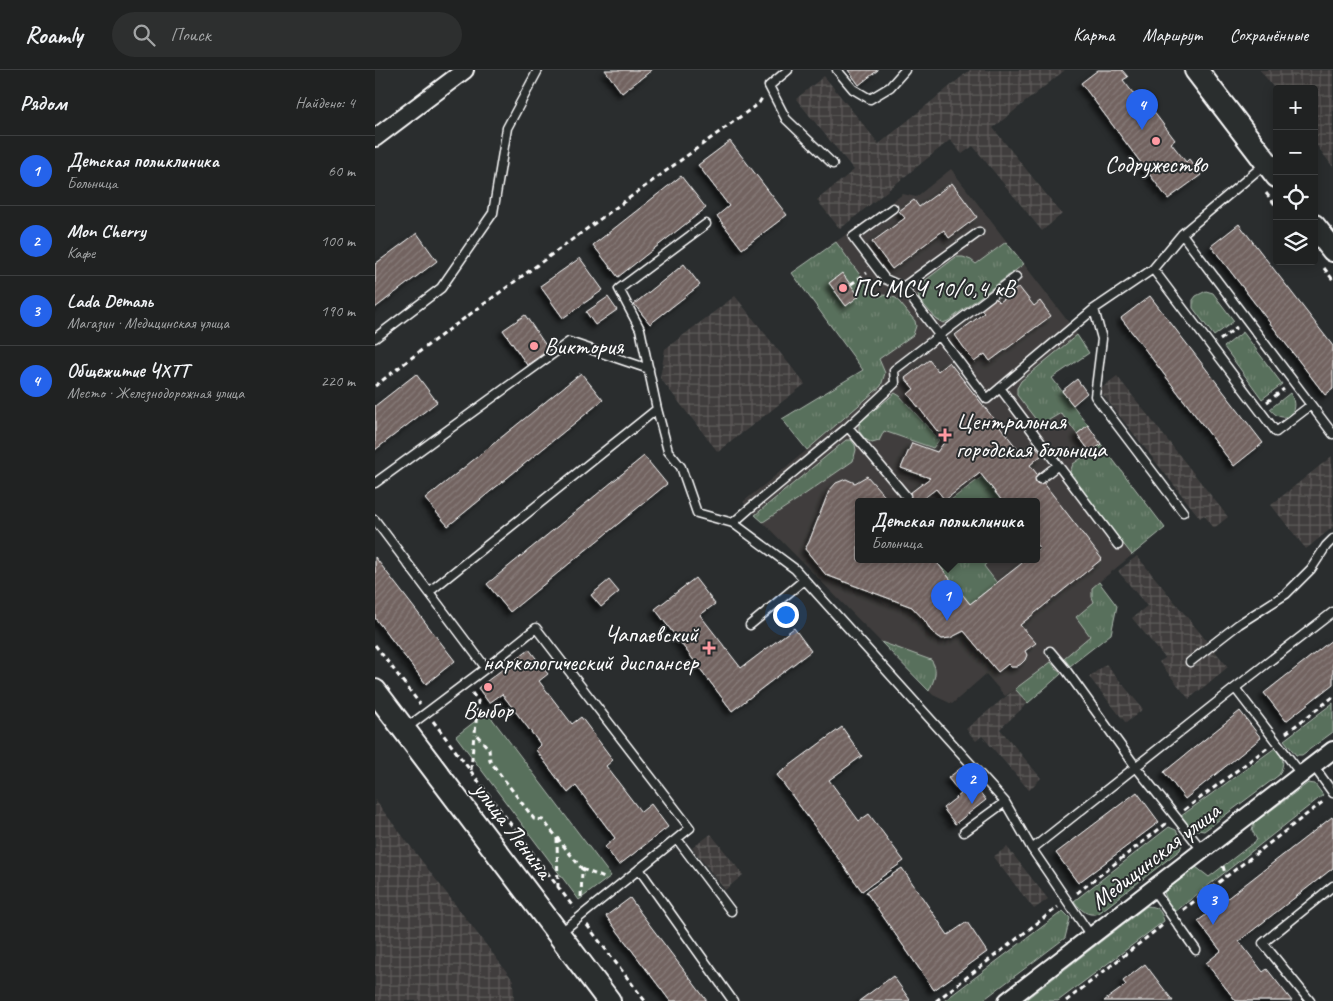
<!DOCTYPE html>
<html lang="ru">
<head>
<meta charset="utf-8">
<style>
	body { margin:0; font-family:Caveat,sans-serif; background:#2d2f2f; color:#f1f3f6 }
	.controls { position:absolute; right:15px; top:15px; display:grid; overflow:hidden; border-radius:5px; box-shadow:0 2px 12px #0003 }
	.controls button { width:45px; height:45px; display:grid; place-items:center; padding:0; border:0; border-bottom:1px solid #3d3f40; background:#202222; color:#f1f3f6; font:25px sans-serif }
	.you { position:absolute; left:410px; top:544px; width:18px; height:18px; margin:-12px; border:4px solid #fff; border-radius:50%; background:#1a73e8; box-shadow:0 0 0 8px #1a73e833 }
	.badge { display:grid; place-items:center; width:32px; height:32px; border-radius:50%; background:#2563eb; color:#fff; font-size:16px; font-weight:700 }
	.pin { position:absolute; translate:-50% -41px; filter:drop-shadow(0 1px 2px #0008) }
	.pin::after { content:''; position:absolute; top:26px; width:18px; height:15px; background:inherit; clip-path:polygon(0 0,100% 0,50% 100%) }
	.popup { position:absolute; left:480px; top:428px; width:185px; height:65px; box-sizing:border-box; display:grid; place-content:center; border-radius:5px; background:#202222; filter:drop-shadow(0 1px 4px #0005); font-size:16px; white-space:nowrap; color:#a2a4a5 }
	.popup b { font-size:19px; color:#f1f3f6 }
	.popup::after { content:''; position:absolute; left:50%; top:100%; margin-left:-10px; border:10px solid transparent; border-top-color:#202222 }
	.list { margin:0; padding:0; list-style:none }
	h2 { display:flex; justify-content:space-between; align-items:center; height:65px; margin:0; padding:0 20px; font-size:21px }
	h2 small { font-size:16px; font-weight:400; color:#a2a4a5 }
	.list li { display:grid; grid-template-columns:32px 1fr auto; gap:15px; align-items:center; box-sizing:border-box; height:70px; padding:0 20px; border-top:1px solid #3d3f40 }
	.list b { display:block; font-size:19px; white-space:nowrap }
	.list p { margin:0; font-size:16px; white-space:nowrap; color:#a2a4a5 }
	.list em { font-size:16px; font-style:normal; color:#a2a4a5 }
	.icon { flex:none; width:28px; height:28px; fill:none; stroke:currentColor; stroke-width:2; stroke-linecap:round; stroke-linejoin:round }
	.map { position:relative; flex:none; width:958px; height:931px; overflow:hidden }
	header { display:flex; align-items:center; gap:30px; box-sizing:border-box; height:70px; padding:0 25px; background:#202222; border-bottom:1px solid #3d3f40 }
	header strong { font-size:24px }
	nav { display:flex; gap:28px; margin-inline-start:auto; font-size:18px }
	.search { width:350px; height:45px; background:#2d2f2f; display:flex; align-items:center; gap:12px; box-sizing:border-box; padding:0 18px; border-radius:28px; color:#a2a4a5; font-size:19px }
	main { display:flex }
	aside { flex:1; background:#202222 }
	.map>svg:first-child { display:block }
	.built { fill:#403e3d; fill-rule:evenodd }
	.industrial { fill:url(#industrial-grid) }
	.grass { fill:url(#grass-tufts); stroke:#acb8ae }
	.park { fill:#59705c; stroke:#acb8ae }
	.building { fill:url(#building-hatch); stroke:#fff; filter:url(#shadow) }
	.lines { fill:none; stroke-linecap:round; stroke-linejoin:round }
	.lane-casing { stroke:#fff; stroke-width:11 }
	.street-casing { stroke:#fff; stroke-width:20 }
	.secondary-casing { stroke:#fff; stroke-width:26 }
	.path { stroke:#fff; stroke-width:3; stroke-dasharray:5 4; stroke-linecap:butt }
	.lane { stroke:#2a2d2e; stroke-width:8 }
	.street { stroke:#2a2d2e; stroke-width:16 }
	.secondary { stroke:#2a2d2e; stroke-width:22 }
	.poi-dot { fill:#ff9aa2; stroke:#2a2d2e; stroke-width:2 }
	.labels { text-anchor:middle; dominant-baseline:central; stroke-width:4; stroke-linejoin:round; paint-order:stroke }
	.poi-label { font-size:24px; fill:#fff; stroke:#2a2d2e; text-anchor:start }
	.street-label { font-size:24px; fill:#fff; stroke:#2a2d2e }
</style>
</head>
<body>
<header>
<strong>Roamly</strong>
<div class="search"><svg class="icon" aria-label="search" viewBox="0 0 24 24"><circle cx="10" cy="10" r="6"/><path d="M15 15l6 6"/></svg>Поиск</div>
<nav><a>Карта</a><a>Маршрут</a><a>Сохранённые</a></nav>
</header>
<main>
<aside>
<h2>Рядом<small>Найдено: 4</small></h2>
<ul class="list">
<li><span class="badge">1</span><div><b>Детская поликлиника</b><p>Больница</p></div><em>60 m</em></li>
<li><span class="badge">2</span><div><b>Mon Cherry</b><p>Кафе</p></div><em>100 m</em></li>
<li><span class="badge">3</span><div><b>Lada Dеталь</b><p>Магазин · Медицинская улица</p></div><em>190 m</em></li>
<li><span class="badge">4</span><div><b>Общежитие ЧХТТ</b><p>Место · Железнодорожная улица</p></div><em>220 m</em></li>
</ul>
</aside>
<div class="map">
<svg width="958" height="931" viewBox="0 0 958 931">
	<defs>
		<pattern id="industrial-grid" width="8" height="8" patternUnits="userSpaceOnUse" patternTransform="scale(1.25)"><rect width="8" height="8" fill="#403e3d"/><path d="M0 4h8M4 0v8" fill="none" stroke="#5d5b5a"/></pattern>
		<pattern id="grass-tufts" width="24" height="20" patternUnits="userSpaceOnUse" patternTransform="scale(1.25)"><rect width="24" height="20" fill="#59705c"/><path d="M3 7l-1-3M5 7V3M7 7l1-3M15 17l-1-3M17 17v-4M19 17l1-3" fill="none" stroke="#728574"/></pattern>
		<pattern id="building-hatch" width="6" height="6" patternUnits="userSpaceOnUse" patternTransform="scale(1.25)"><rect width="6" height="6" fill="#726461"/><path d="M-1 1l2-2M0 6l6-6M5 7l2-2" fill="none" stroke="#877b79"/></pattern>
		<filter id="shadow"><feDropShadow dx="-4.5" dy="4.5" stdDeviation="2.5" flood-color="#0009"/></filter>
	</defs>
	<rect width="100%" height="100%" fill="#2a2d2e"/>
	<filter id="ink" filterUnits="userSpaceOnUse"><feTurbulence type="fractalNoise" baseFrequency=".02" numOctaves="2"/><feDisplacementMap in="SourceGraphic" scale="10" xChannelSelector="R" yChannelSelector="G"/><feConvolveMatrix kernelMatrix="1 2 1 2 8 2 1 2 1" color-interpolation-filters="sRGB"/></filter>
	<g filter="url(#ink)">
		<path class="built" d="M576 99 698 258 714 283 677 308 790 458 724 512 742 536 736 564 686 604 653 633 640 619 630 626 611 604 577 634 558 625 368 432 432 380 407 349 488 300 417 203 528 124 541 127ZM483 432H661V490H483Z"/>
		<path class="industrial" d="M595 0H690L618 58 687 144 667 161 598 76 587 84 575 70 465 159 442 130 479 100 421 29 449 6 504 74Z
			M885 0H958V97L939 72V19H902V22Z
			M360 226 430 314 343 382 285 308 290 279Z
			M742 306 853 447 839 458 829 445 825 448 724 320Z
			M957 386 958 457 931 479 896 435Z
			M762 486 853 597 814 629 784 592 790 588 757 548 772 536 743 501Z
			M731 594 768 639 751 653 714 607Z
			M640 619 653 633 625 659 666 708 654 720 607 666 601 671 591 659Z
			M0 730 138 910 139 931H0Z
			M336 764 368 805 350 820 317 778Z
			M632 777 673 829 659 839 618 787Z"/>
		<path class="grass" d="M461 172 501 227 509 225 521 228 540 251 541 256 538 265 504 289 510 303 506 316 432 380 407 349 488 300 417 203Z
			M631 172 649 194 573 251 568 253 561 249 544 229 543 223 548 212 581 187H588L596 190 601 194Z
			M831 221 838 223 859 251 839 266 818 238V230L821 226Z
			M868 262 907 314 887 329 849 277Z
			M702 265 714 283 677 308 713 355 702 364 686 343 669 353 662 351 642 325V318L646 311Z
			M520 323 525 326 564 370 558 378 509 361 504 371 497 373 490 369 484 361V353Z
			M915 323C927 342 909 357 895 339Z
			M471 370H476L480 375 481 380 478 391 423 429 388 452 380 445Z
			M726 374 790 458 757 485 696 407 695 402 698 394Z
			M608 406 627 432H573Z
			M572 490H614L609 496 622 513 595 534 565 496Z
			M724 512 742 536 736 564 695 596 689 588 715 566 701 547 719 532 717 527V518Z
			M506 572 556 590C564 600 559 610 554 621Z
			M676 592 686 604 653 633 640 619Z
			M958 633V662L927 685H921L909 670Z
			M900 678C909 689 910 692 904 705L829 761C815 759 814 758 806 746Z
			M933 713 940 714 948 725 801 841H796L789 822 821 797 834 807 882 770 877 760 879 753Z
			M794 757 801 760 808 772 805 780 724 843C712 847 706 840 699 831Z
			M772 836C783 837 786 840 789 851L683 931H649Z
			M688 841 695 848 690 868 607 931H569Z"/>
		<path class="park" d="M112 642 236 806 204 830 81 666Z"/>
		<path class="building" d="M230 0H277L247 23Z
			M473 0H503L484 15Z
			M723 0H747L753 7 748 10 765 32 769 29 800 70 796 73 811 92 814 89 826 105 793 129 706 13Z
			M355 71 412 145 367 179 342 146 354 136 323 95Z
			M306 106 331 138 243 207 218 175Z
			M577 113 602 147 574 168 569 160 517 199 497 172 530 148 524 141 539 130 544 137Z
			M864 154 958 276V319L950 325 836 176Z
			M42 163 62 191 0 238V194Z
			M205 188 228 220 188 248 165 216Z
			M309 194 325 215 275 254 259 234Z
			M467 203 484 226 471 236 454 213Z
			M644 217 659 236 665 231 676 246 615 291 610 284 599 292 580 265 609 243 606 239 620 228 624 232Z
			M775 226 888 373 859 396 746 248Z
			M233 227 242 240 220 255 211 242Z
			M150 245 174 280 152 295 128 260Z
			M554 290 563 301 574 292 645 382 659 373 667 385 655 395 727 489 645 555 661 573 650 581 652 585 650 590 646 594 641 597H636L633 594 623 602 589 561 575 568 567 569 564 567 556 561 550 551 537 537 451 505 430 479 434 472 454 421 461 413 471 409 480 413 492 406 515 432H483V490H560L595 534 651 490H661V482L665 479 661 474V432H628L605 403 570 430 561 419 544 432H523L555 408 526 398 537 373 562 382 570 371 533 324 539 319 530 308Z
			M206 303 228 330 73 456 50 429Z
			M41 304 62 332 0 380V336Z
			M702 309 712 323 698 335 687 321Z
			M713 355 726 374 716 383 702 364Z
			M269 386 292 414 135 542 112 514Z
			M0 487 80 591 51 614 0 548Z
			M320 508 340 534 325 545 366 598 419 558 436 581 357 641 280 539Z
			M234 510 244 522 226 537 216 525Z
			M958 569V614L911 651 889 623Z
			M154 579 173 604 164 611 197 654 206 647 238 690 231 696 266 742 276 734 293 757 244 795 230 777 240 768 201 716 193 723 161 680 166 675 127 624 114 633 103 618Z
			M865 641 886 668 810 729 789 702Z
			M467 657 487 686 454 710 484 751 494 744 529 791 487 821 402 705Z
			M586 698 611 730 580 754 568 738 586 724 573 708Z
			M762 722 784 752 703 813 681 783Z
			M957 747 958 749V798L864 871 888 902 892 899 917 931H861L831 893 846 881 823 851Z
			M527 798 573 865 592 852 612 882 559 920 491 822Z
			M255 828 265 842 332 931H295L231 846Z
			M770 894 798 931H729L751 915 748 911Z
			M518 906 535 930 534 931H484Z"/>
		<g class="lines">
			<defs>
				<path id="lane" d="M413 0 394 16 411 49 458 94
					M462 0 478 19 495 29 515 17 530 0
					M518 138 478 167 510 209 528 217 612 329 719 239 778 199 807 164 890 94
					M331 154 244 219 265 259 282 339 293 381 306 397 322 443 358 453 420 499 630 732 657 779 716 866
					M807 164 958 364
					M778 199 901 362 936 335
					M528 217 604 162
					M719 239 727 269 720 326 808 442
					M0 268 66 218 118 143 132 58 163 0
					M625 318 743 475
					M473 357 531 426
					M665 409 683 395
					M0 413 194 272 274 299
					M0 450 111 598 30 659
					M358 453 374 439 473 357 520 313 519 300 641 207
					M54 522 282 339
					M375 555 429 510
					M675 581 691 600 761 697 827 780
					M815 592 864 554 911 524 936 499 951 476 958 469
					M111 598 161 558 315 758 185 863
					M860 618 958 542
					M938 695 958 723
					M589 762 630 732
					M302 769 356 841
					M657 779 860 618 926 704
					M264 799 358 931
					M777 818 821 880
					M935 931 888 873 958 816"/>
				<path id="street" d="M0 68 90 0
					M632 931 958 680"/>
				<path id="secondary" d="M821 0 902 106
					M939 156 958 180
					M0 621 234 931"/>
			</defs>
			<use href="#lane" class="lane-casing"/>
			<use href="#street" class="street-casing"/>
			<use href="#secondary" class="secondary-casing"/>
			<path class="path" d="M891 123 902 137
				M949 198 958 210
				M476 214 492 203
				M845 270 862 257
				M0 316 57 272 384 33 387 28
				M892 332 909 319
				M0 575 45 634
				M97 623 103 631 100 663 114 679 115 691 159 749 168 750 207 799 206 830
				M58 651 199 838
				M911 663 958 627
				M96 700 99 664
				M809 740 892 678
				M182 768 183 817
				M848 796 851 807
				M207 799 232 809
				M702 823 792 753
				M808 840 949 731
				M212 855 270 931
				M561 931 683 837
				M691 931 789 854"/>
			<use href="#lane" class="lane"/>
			<use href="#street" class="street"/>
			<use href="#secondary" class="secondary"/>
		</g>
	</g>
	<g class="poi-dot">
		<circle cx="781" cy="71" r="5"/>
		<circle cx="468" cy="218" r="5"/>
		<circle cx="159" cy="276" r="5"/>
		<path d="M567.5 357.5h5v5h5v5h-5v5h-5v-5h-5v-5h5z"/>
		<path d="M331.5 570.5h5v5h5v5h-5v5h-5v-5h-5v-5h5z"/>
		<circle cx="113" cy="617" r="5"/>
	</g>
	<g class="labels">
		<g class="poi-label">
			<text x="781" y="94" text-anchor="middle">Содружество</text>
			<text x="478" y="218">ПС МСЧ 10/0,4 кВ</text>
			<text x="169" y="276">Виктория</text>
			<text x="581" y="351">Центральная<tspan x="581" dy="28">городская больница</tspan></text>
			<text x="323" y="564" text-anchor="end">Чапаевский<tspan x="323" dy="28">наркологический диспансер</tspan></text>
			<text x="113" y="640" text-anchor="middle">Выбор</text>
		</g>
		<g class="street-label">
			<text transform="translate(138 760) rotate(53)">улица Ленина</text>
			<text transform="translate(780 786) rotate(-38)">Медицинская улица</text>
		</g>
	</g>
</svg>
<div class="controls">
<button>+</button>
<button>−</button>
<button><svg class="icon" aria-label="locate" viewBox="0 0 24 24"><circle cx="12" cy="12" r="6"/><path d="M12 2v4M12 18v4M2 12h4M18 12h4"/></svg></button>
<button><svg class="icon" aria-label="layers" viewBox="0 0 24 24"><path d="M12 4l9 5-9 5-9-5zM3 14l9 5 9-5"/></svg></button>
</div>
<div class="you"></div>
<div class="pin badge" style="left:572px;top:551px">1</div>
<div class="popup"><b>Детская поликлиника</b>Больница</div>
<div class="pin badge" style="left:597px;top:734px">2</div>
<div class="pin badge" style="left:838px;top:855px">3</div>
<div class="pin badge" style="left:767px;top:60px">4</div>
</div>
</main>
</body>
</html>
